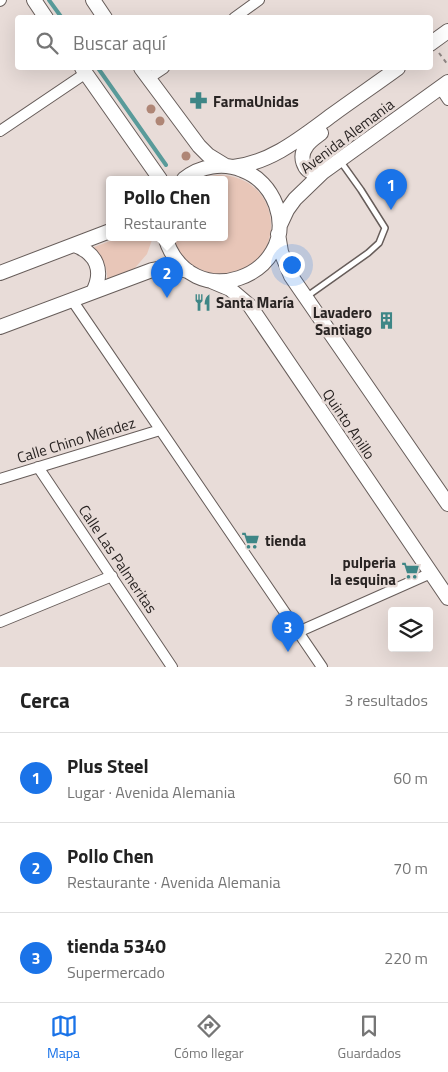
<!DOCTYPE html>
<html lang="es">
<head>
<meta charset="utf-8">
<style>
	body { margin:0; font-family:"Titillium Web",sans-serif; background:#f6f6f6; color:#222 }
	.controls { position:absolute; right:15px; bottom:15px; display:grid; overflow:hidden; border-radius:5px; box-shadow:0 5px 20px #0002 }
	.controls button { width:45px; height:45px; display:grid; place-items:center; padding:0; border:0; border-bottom:1px solid #e0e0e0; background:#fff; color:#222; font:25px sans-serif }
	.you { position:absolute; left:291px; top:264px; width:18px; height:18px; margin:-12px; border:4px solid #fff; border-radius:50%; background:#1a73e8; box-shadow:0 0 0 8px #1a73e833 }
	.badge { display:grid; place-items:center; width:32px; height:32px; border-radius:50%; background:#1a73e8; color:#fff; font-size:16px; font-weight:700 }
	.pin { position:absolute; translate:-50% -41px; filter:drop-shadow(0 1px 2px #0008) }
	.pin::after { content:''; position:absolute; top:26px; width:18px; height:15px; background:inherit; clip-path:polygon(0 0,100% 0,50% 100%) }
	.popup { position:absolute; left:106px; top:176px; width:122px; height:65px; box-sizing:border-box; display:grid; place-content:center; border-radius:5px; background:#fff; filter:drop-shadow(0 1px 4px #0005); font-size:16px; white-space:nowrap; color:#767676 }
	.popup b { font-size:19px; color:#222 }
	.popup::after { content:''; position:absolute; left:50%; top:100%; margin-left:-10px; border:10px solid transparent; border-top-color:#fff }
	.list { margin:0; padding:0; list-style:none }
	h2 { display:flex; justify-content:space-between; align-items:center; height:65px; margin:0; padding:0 20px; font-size:21px }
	h2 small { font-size:16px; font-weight:400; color:#767676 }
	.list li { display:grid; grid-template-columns:32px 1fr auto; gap:15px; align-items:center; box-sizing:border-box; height:90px; padding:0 20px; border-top:1px solid #e0e0e0 }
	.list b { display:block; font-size:19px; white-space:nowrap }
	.list p { margin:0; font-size:16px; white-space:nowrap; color:#767676 }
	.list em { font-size:16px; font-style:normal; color:#767676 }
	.icon { flex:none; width:28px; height:28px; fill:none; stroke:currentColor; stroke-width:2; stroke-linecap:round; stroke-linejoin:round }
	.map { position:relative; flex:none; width:448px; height:667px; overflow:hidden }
	.search { position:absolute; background:#fff; box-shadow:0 5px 20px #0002; left:15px; right:15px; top:15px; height:55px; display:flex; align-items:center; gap:12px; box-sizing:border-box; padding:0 18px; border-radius:5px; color:#767676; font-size:19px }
	.sheet { height:335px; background:#fff }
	nav { display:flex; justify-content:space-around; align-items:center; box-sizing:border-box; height:70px; border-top:1px solid #e0e0e0; background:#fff; font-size:14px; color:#767676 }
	nav a { display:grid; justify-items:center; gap:2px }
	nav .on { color:#1a73e8 }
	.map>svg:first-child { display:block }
	.green { fill:#e8c6b8 }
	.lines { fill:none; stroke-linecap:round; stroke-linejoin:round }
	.stream { stroke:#599b9a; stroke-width:4 }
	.lane-casing { stroke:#675d5a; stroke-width:8 }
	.street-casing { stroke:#675d5a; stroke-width:12 }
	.secondary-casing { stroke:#675d5a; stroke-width:16 }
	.path { stroke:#8d8482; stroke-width:2; stroke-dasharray:4 4; stroke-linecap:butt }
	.lane { stroke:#fff; stroke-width:5 }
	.street { stroke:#fff; stroke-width:10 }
	.secondary { stroke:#fff; stroke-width:14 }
	.tree { fill:#af8676 }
	.labels { text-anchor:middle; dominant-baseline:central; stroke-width:5; stroke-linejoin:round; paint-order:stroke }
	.poi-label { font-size:15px; font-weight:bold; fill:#292423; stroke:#e8dcd8; text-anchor:start }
	.street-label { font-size:15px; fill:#292423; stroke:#e8dcd8 }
</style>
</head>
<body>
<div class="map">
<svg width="448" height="667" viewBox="0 0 448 667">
	<rect width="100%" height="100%" fill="#e8dcd8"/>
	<path class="green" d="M217 175C282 174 290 261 232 272 222 274 212 275 202 270 187 264 177 252 173 237H224V179H199Z
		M121 237H153L147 254 134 269 107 280C108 266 102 259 94 247Z"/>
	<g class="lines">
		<path class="stream" d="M49 0 62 18
			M98 68 166 165"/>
		<defs>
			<path id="lane" d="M306 297 368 253 379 243 385 228 361 190 341 162"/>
			<path id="street" d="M0 1 1 0
				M234 18 259 0
				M149 78 164 68
				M440 88 448 100
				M0 131 86 73
				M72 300 322 667
				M38 467 172 667
				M0 479 160 430
				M0 622 112 576
				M298 632 431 573"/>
			<path id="secondary" d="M34 0 46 18
				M93 0 105 18
				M430 44 448 31
				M82 68 160 179
				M141 68 199 146 208 155 226 166
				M321 133C316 137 309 141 306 147 299 156 303 171 315 173 317 173 321 172 323 172
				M233 167C271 163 302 137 332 115 354 99 376 84 398 68
				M280 225 287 210 295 199 323 172 448 82
				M278 234 281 252 291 276 448 504
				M165 237C190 318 301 276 276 205 270 189 258 176 242 170 223 162 200 166 184 179
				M74 245C97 253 104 271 93 292
				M0 273 110 231
				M211 281 230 289 250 306 448 598
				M0 327 152 270C165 267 176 267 188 271"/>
		</defs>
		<use href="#lane" class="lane-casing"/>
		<use href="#street" class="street-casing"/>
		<use href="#secondary" class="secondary-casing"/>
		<path class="path" d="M439 53 448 65"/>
		<use href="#lane" class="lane"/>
		<use href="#street" class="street"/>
		<use href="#secondary" class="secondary"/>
	</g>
	<g class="tree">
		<circle cx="151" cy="109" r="4.5"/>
		<circle cx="160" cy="121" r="4.5"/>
		<circle cx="186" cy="156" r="4.5"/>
	</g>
	<defs>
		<symbol id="pharmacy-bare" viewBox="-9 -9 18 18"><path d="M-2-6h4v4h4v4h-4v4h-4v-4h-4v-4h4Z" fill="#3e8686" stroke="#e8dcd8" stroke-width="2.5" paint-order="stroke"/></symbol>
		<symbol id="restaurant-bare" viewBox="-9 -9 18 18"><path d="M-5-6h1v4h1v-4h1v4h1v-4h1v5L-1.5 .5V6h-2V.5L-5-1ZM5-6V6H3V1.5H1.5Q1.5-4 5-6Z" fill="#3e8686" stroke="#e8dcd8" stroke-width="2.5" paint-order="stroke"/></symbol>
		<symbol id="building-bare" viewBox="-9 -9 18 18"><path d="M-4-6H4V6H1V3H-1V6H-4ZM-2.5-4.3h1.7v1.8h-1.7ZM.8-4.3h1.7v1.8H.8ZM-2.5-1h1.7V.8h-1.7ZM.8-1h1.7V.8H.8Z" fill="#3e8686" stroke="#e8dcd8" stroke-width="2.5" paint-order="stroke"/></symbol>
		<symbol id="supermarket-bare" viewBox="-9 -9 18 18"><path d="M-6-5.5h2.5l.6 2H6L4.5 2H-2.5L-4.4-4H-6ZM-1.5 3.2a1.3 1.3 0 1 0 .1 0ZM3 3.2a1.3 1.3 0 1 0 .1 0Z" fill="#3e8686" stroke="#e8dcd8" stroke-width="2.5" paint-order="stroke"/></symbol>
	</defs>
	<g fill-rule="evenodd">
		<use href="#pharmacy-bare" x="186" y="88" width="25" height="25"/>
		<use href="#restaurant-bare" x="190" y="290" width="25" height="25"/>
		<use href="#building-bare" x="374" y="308" width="25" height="25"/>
		<use href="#supermarket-bare" x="238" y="528" width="25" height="25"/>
		<use href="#supermarket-bare" x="398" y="558" width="25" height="25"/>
	</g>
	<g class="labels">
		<g class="poi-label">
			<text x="213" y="101">FarmaUnidas</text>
			<text x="216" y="302">Santa María</text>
			<text x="372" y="312" text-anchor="end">Lavadero<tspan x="372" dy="17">Santiago</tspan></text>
			<text x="265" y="540">tienda</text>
			<text x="396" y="562" text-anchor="end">pulperia<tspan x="396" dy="17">la esquina</tspan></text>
		</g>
		<g class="street-label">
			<text transform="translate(347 136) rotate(-37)">Avenida Alemania</text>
			<text transform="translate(349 424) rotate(56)">Quinto Anillo</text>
			<text transform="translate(76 440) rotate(-17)">Calle Chino Méndez</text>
			<text transform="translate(118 559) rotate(56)">Calle Las Palmeritas</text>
		</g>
	</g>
</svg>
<div class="controls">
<button><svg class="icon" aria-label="layers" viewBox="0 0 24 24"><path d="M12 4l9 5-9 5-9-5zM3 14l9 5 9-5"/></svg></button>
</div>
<div class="you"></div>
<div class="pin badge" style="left:391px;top:210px">1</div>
<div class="pin badge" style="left:167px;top:298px">2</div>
<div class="popup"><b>Pollo Chen</b>Restaurante</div>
<div class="pin badge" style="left:288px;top:652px">3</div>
<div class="search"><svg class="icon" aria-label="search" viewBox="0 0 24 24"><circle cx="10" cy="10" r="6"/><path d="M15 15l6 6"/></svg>Buscar aquí</div>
</div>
<section class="sheet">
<h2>Cerca<small>3 resultados</small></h2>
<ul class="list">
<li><span class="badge">1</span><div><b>Plus Steel</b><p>Lugar · Avenida Alemania</p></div><em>60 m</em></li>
<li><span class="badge">2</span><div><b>Pollo Chen</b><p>Restaurante · Avenida Alemania</p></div><em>70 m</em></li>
<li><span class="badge">3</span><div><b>tienda 5340</b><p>Supermercado</p></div><em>220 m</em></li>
</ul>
</section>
<nav>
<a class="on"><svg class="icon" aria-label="map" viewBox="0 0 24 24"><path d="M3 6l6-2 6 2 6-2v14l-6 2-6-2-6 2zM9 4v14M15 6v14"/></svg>Mapa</a>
<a><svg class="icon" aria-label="directions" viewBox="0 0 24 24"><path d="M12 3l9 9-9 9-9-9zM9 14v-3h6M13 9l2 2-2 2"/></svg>Cómo llegar</a>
<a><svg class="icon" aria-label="saved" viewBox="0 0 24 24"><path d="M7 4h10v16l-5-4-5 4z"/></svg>Guardados</a>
</nav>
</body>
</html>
